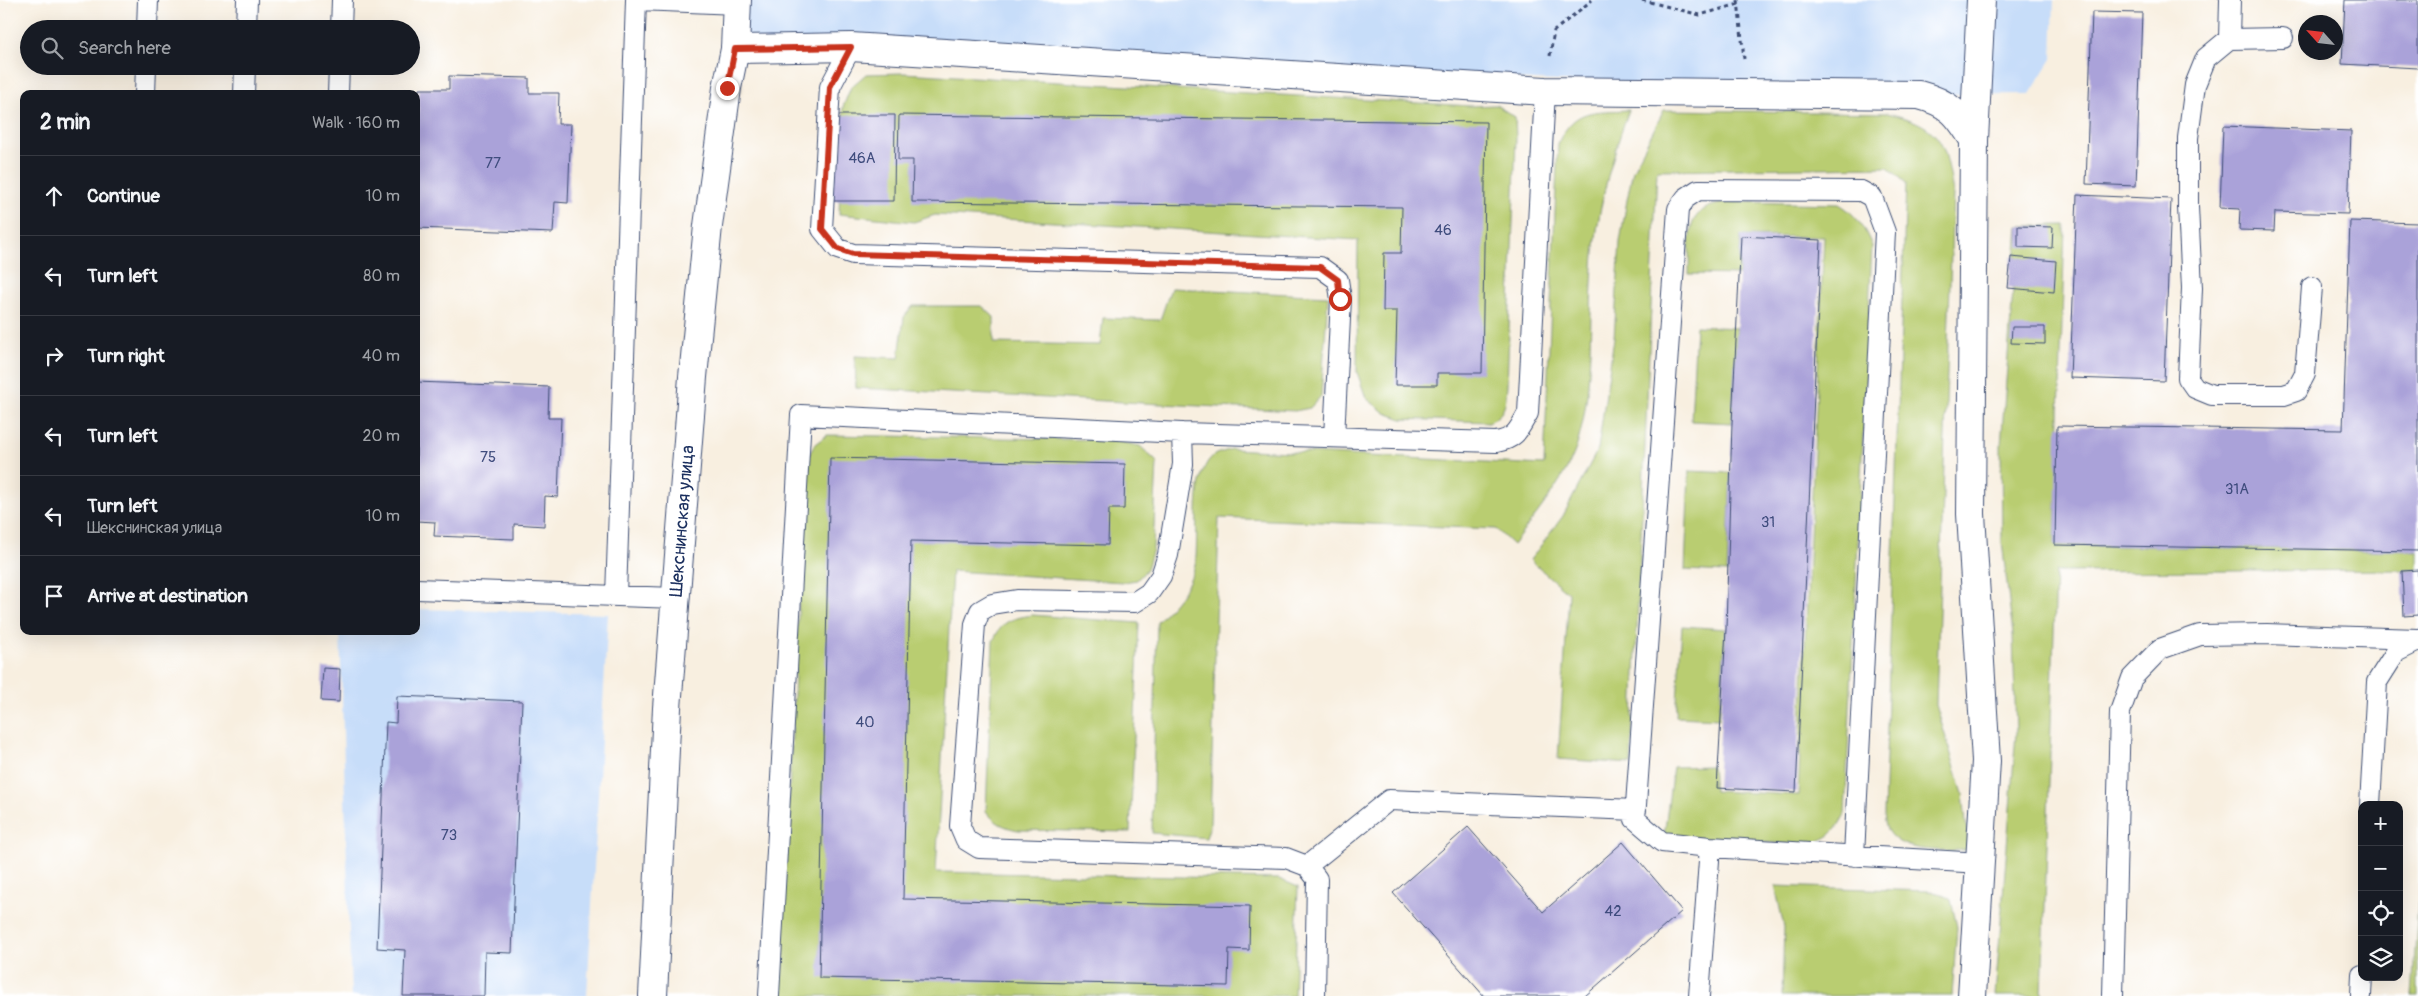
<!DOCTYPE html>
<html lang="en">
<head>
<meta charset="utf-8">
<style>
	body { margin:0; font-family:Pangolin,sans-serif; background:#20242c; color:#f1f3f6 }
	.controls { position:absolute; right:15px; bottom:15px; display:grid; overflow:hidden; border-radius:10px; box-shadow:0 5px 20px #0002 }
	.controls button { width:45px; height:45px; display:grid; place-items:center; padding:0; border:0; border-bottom:1px solid #363941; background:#171b24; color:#f1f3f6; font:25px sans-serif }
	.compass { position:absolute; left:2298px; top:15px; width:45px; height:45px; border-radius:50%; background:#171b24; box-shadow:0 5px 20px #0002; rotate:297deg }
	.stop { position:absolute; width:15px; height:15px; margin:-11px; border:4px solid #c8321e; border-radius:50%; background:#fff }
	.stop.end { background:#c8321e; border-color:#fff; box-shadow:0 1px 5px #0008 }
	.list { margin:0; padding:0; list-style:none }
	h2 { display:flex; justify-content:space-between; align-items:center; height:65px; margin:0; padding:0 20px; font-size:21px }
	h2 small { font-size:16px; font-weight:400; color:#9ea1a6 }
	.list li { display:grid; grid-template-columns:32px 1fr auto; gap:15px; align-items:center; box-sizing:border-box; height:80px; padding:0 20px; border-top:1px solid #363941 }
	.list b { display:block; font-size:19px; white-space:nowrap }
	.list p { margin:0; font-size:16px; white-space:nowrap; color:#9ea1a6 }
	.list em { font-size:16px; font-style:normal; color:#9ea1a6 }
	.icon { flex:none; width:28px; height:28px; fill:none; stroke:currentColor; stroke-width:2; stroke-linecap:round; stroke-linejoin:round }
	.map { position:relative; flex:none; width:2418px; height:996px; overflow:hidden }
	.search { position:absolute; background:#171b24; box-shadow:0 5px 20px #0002; left:20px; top:20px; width:400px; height:55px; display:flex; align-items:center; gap:12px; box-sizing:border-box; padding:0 18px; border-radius:28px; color:#9ea1a6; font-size:19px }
	.panel { position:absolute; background:#171b24; box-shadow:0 5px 20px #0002; left:20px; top:90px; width:400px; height:545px; border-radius:10px }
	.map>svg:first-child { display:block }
	.built { fill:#c7ddf9 }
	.green { fill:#b9cd71; stroke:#6a7e68 }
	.building { fill:#aaa2d9 }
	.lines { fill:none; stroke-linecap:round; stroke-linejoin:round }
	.service-casing { stroke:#3c4c72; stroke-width:22 }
	.minor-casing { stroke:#3c4c72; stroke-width:30 }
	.path { stroke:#3c4c72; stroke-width:3; stroke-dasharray:4 4; stroke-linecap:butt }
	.service { stroke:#fff; stroke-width:20 }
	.minor { stroke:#fff; stroke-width:28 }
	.route { stroke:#c8321e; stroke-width:6 }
	.labels { text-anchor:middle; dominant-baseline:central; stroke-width:4.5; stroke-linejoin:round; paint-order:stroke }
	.number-label { font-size:15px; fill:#3f4c7d }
	.street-label { font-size:18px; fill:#1b2f5e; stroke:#fff }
</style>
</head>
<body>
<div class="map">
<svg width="2418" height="996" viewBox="0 0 2418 996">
	<rect width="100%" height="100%" fill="#fff"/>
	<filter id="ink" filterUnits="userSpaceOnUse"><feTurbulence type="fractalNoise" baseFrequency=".02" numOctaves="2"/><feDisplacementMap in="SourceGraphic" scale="10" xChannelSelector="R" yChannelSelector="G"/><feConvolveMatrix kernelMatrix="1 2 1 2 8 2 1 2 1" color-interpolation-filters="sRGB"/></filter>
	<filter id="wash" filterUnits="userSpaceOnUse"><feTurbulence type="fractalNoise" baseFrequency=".0096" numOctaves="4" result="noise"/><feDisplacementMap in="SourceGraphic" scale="20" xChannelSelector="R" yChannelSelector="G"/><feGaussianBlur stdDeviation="1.12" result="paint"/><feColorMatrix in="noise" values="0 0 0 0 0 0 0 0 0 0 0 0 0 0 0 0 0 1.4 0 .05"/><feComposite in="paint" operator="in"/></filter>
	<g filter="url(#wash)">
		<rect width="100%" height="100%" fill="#f8efe0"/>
		<path class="built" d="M737 0H2054L2052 59 2030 94 1919 95 735 49Z
			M416 609 608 614 587 996H351L340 631H416Z"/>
		<path class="green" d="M903 73 1471 106 1496 105 1515 117 1516 138 1507 386C1505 404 1507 413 1489 422L1402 419 1385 413 1366 398 1357 372 1358 240 935 215 914 222 839 214 843 107 851 87 866 74Z
			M1629 110C1613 154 1600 199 1595 246 1587 312 1596 377 1578 442 1569 475 1534 517 1513 545L1496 529 1219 518 1210 825 1206 838 1152 833 1157 622C1172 606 1190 588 1195 565 1200 538 1189 469 1216 454 1221 452 1227 451 1231 449L1544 465 1558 143C1575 107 1594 112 1629 110Z
			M1664 110 1887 113C1942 126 1945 141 1953 193L1936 705 1963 794 1969 850C1946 850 1901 855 1887 830 1885 825 1885 819 1884 814L1906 183 1888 167 1657 170 1631 764 1558 759 1569 594 1530 560 1563 516 1598 449 1614 338 1620 242 1627 200 1633 170Z
			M1734 202 1839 204C1856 214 1864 227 1872 246L1845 814C1834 835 1828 839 1805 845L1664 836 1673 767 1712 766 1714 791 1798 795 1824 237 1741 236 1739 275 1689 274C1690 234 1682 205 1734 202Z
			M2065 225 2055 545 2418 551V570L2056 572 2042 996H1995L2016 733 2013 635 2002 542 2001 445 2018 226Z
			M1171 288 1328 296 1321 396 1310 408 1295 411 856 388 855 356 899 358 904 317 913 306H982L994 317V343L1100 345 1103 318 1160 320Z
			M1696 326 1737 328 1732 423 1691 421Z
			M827 435 1111 440 1140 446 1157 462 1153 549 1147 569 1137 580 1123 582 952 571 936 872 1279 879 1298 887 1294 996H780L779 987 806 460 815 444Z
			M1689 471 1731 473 1727 572 1685 570Z
			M1032 615 1139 623 1130 832 1018 830C1003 827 995 823 986 811L993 641C1003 620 1010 619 1032 615Z
			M1682 626 1726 629 1719 719 1676 717Z
			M1775 886 1928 891 1942 894 1951 900 1957 927 1952 996H1782L1784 927Z
			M2418 903V996H2412Z"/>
		<g id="blocks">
			<path class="building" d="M2345 0H2418V68L2342 64Z
				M2092 12 2142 13 2136 186 2086 184Z
				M449 76 529 78V93H559L558 124H571L568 203 555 202 553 233 416 228V119H418L419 89H449Z
				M830 115H895L894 201H830Z
				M899 115 1486 122 1482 373H1437V385H1395L1397 311H1383L1384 253H1401L1402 207 912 202 913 160H898Z
				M2223 126 2351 131 2348 214 2275 212 2274 231 2239 230 2240 209 2220 208Z
				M2077 195 2171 199 2164 381 2070 378Z
				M2350 221 2418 223V551L2055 545 2057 426 2343 430Z
				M2018 226 2053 227 2052 248 2018 247Z
				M1741 236 1821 240 1796 792 1717 788 1726 629 1732 423Z
				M2011 257 2056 261 2054 292 2008 288Z
				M2012 327H2045V344L2011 343Z
				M416 382 549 387 548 418H561L558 497 545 496 544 526 514 524V539L434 536 435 522 416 521Z
				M830 458 1125 464 1124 509H1109L1108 545 911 541 903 899 1250 906 1249 950 1229 949 1228 986 819 978Z
				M2418 570V615L2404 616 2402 571Z
				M323 668 340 669 339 702 321 701Z
				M397 696 522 701 512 953 485 952 484 996H403L405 950 377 948 386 722 396 723Z
				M1468 827 1543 912 1623 842 1682 911 1585 996H1484L1393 893Z"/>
		</g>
	</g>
	<g filter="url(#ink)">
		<use href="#blocks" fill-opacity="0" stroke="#3c4c72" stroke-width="1"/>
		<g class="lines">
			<defs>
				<path id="service" d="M639 0 737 4
					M147 29 148 0
					M246 29 247 0
					M341 29 342 0
					M2283 38 2229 39 2206 58 2195 85 2188 138V207L2192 288 2188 378 2195 388 2212 395H2284L2296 391 2305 374 2312 287
					M2229 39 2230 0
					M851 47 830 87 822 229 838 249 853 254 1320 267 1338 280 1341 299 1334 437
					M145 94 146 66
					M244 94 245 66
					M338 94 339 66
					M1182 433 1496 442C1516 439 1519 429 1528 413L1545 91
					M416 589 676 598
					M616 596 636 0
					M2370 805 2377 682 2396 652 2418 641
					M1854 856 1885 232 1872 197 1861 191 1698 190 1686 198 1678 209 1635 819 1662 842 1710 847 1981 863
					M1307 866 1389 800 1636 810
					M769 996 801 415 1182 433 1183 464 1168 555 1161 576 1149 593 1135 602 1017 600 992 604 980 611 975 624 960 826 966 840 979 848 1286 858 1307 866 1317 879 1315 996
					M1699 996 1710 847
					M2113 996 2120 712 2132 678 2160 649 2200 635 2267 634 2418 639
					M2361 996 2362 975"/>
				<g id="minor">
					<path d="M735 49 851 47 1545 91 1919 95C1950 103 1958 114 1974 140L1971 514 1986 761 1972 996"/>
					<path d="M1974 140 1981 0"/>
					<path id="s1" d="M653 996 667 708 693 377 708 226 727 88 735 49 737 0"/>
				</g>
			</defs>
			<use href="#service" class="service-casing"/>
			<use href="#minor" class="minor-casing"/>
			<path class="path" d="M1642 0 1700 15 1739 4
				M1738 0 1744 59
				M1550 56 1554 31 1592 0"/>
			<use href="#service" class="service"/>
			<use href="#minor" class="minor"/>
		</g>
	</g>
	<g class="lines" filter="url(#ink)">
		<path class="route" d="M727 88 735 49 851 47 830 87 822 229 838 249 853 254 1320 267 1338 280 1340 299"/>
	</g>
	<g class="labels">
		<g class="number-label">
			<text x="862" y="158">46А</text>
			<text x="493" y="163">77</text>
			<text x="1443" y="230">46</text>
			<text x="488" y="457">75</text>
			<text x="2237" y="489">31А</text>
			<text x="1768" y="522">31</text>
			<text x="865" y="722">40</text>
			<text x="449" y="835">73</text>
			<text x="1613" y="911">42</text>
		</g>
		<g class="street-label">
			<text stroke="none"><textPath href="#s1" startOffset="476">Шекснинская улица</textPath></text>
		</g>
	</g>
</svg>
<div class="controls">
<button>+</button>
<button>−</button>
<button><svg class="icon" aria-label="locate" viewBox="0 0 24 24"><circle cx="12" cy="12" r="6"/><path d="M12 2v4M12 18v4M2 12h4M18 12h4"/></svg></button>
<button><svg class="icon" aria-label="layers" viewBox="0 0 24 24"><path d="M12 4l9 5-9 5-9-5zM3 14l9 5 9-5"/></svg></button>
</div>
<svg class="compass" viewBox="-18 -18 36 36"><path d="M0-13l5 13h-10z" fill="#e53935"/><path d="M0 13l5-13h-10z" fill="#9ea1a6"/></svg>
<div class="stop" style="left:1340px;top:299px"></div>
<div class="stop end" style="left:727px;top:88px"></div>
<div class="search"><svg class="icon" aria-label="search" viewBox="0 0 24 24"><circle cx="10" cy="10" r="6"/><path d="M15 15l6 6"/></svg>Search here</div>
<section class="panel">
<h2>2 min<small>Walk · 160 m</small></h2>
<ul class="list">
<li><svg class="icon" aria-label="ahead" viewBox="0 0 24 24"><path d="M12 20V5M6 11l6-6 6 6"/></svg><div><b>Continue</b></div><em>10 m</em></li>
<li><svg class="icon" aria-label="left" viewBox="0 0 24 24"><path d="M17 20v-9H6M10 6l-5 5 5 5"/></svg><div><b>Turn left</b></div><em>80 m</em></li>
<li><svg class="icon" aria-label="right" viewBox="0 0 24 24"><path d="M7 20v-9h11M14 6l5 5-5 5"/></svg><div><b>Turn right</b></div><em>40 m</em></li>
<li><svg class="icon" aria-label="left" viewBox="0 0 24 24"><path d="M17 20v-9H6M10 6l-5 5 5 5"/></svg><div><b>Turn left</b></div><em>20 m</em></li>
<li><svg class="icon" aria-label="left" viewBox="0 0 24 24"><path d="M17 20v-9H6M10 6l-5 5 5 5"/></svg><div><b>Turn left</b><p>Шекснинская улица</p></div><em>10 m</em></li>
<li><svg class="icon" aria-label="arrive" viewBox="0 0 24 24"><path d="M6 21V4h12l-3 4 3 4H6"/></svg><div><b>Arrive at destination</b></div></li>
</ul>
</section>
</div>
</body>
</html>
